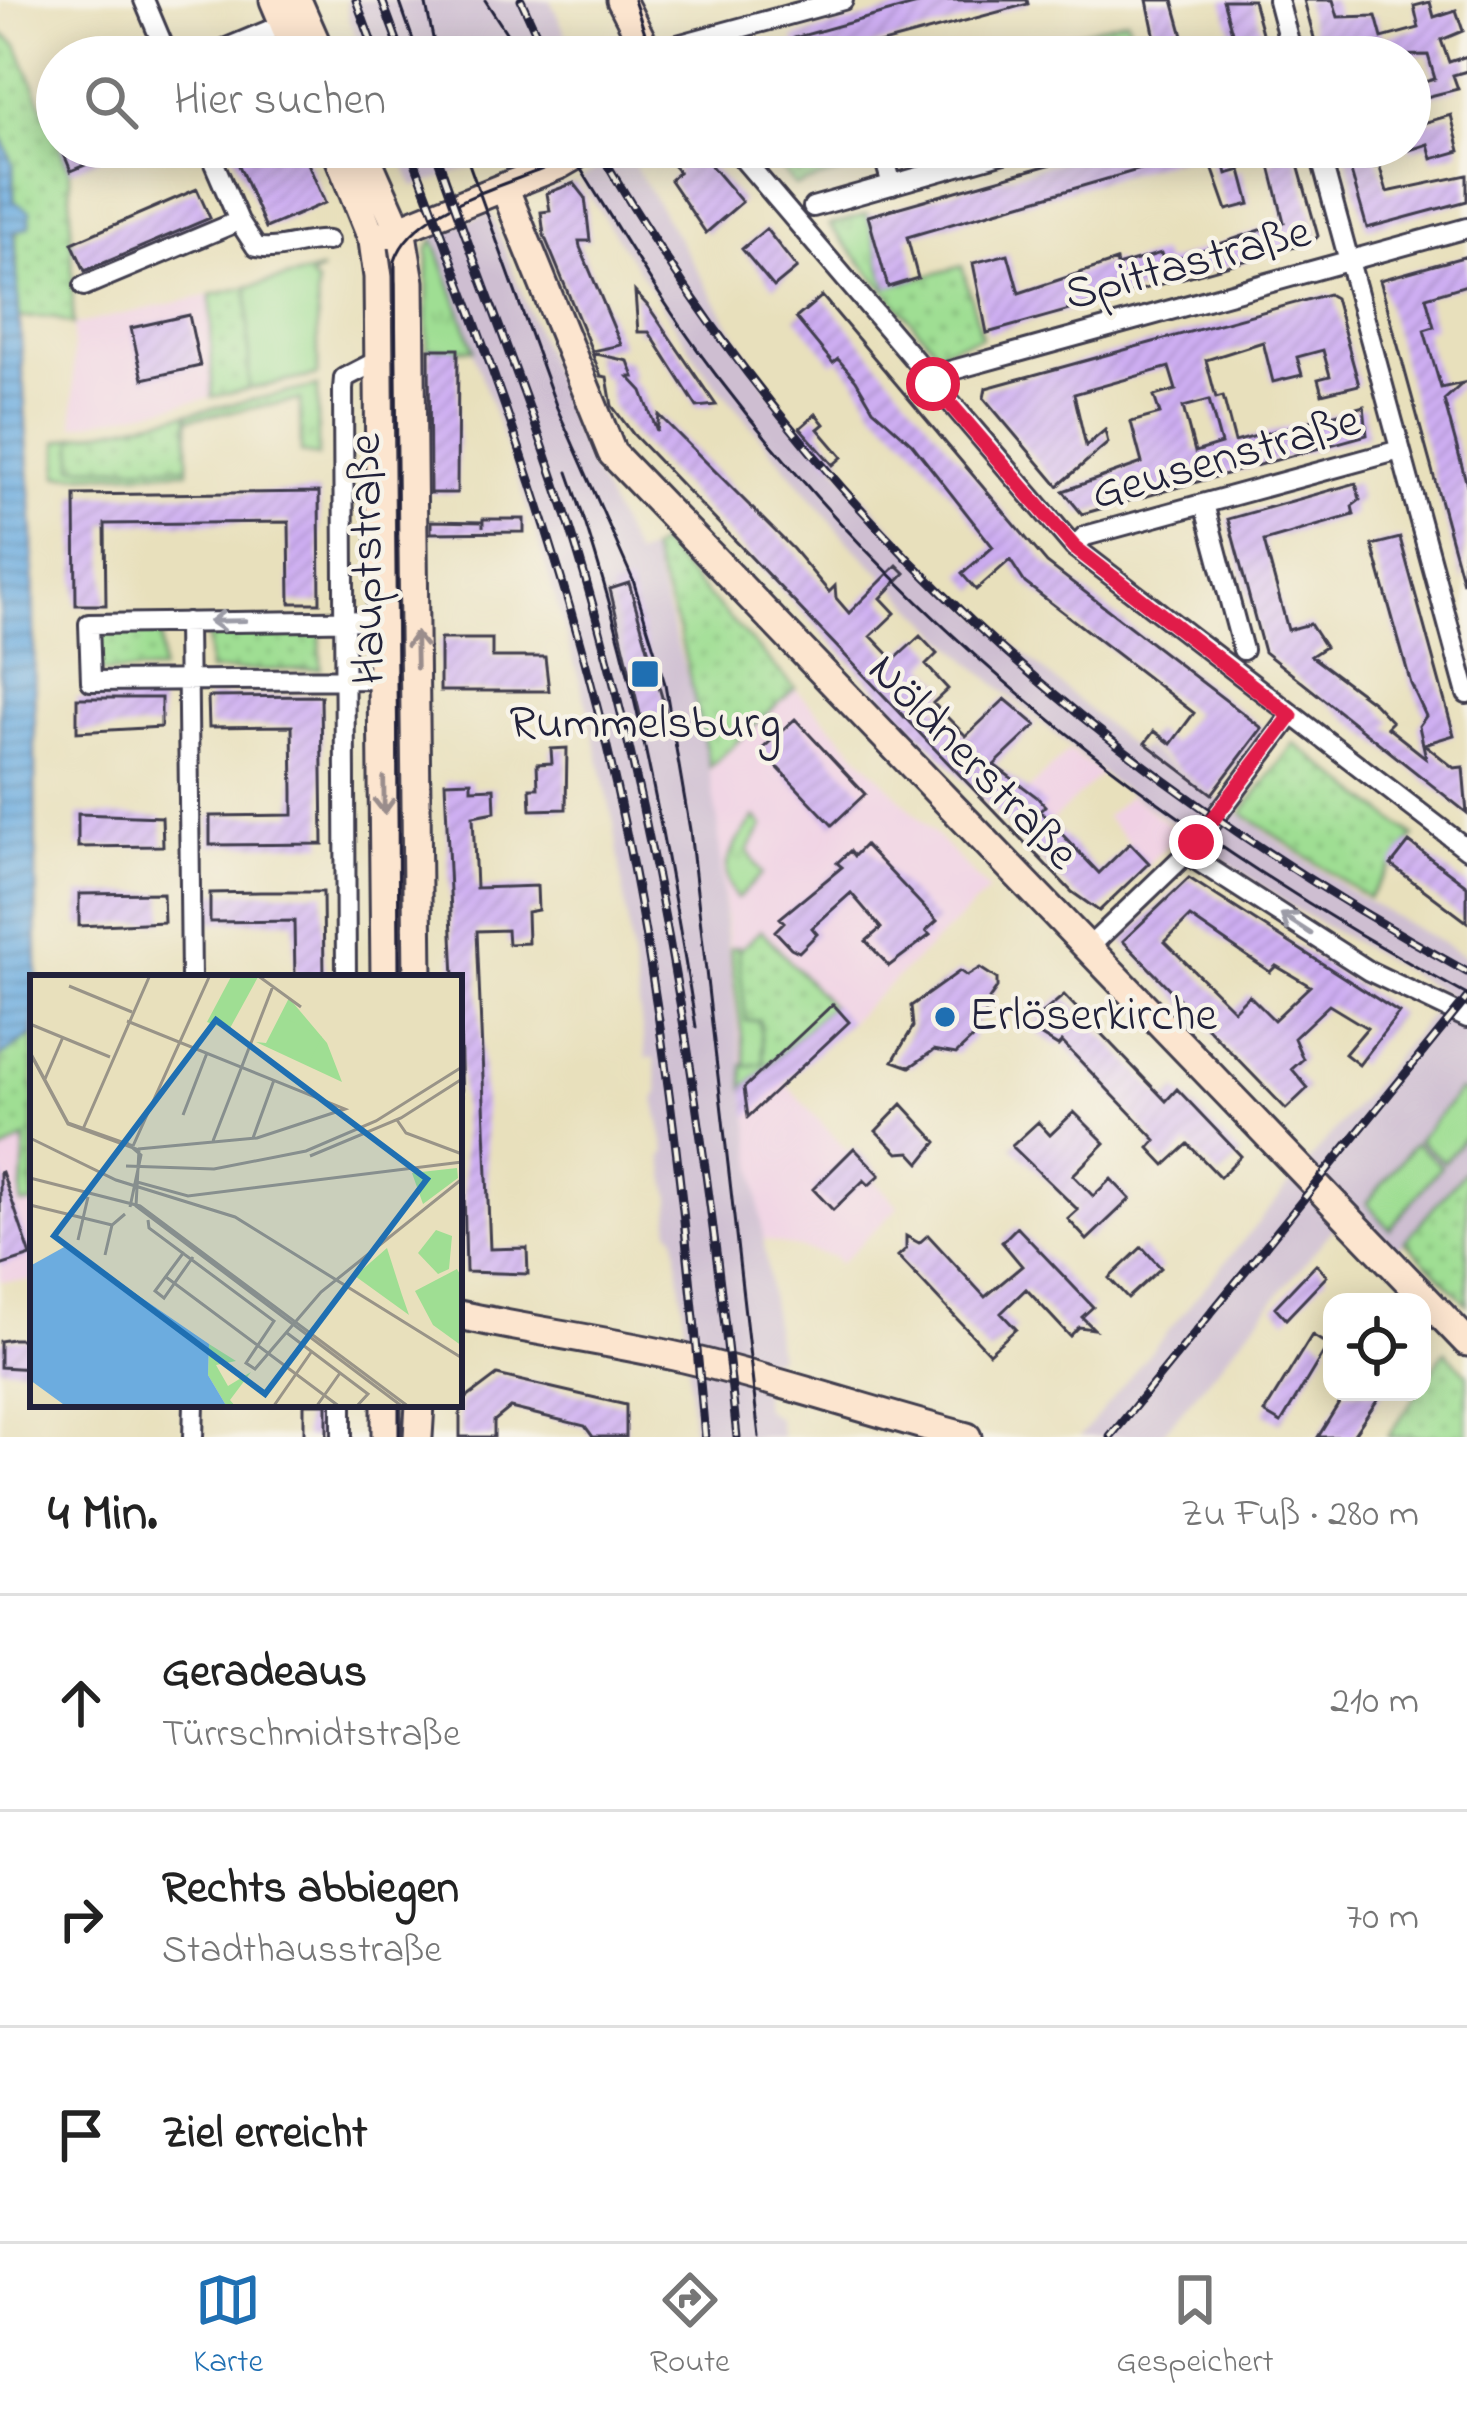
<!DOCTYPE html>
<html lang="de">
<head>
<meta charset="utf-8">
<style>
	body { margin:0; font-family:"Indie Flower",sans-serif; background:#f6f6f6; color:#222 }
	.controls { position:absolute; right:36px; bottom:36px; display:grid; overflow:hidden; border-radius:24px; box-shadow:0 6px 30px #0003 }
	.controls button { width:108px; height:108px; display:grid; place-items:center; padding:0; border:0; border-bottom:3px solid #e0e0e0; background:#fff; color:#222; font:60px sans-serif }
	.stop { position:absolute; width:36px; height:36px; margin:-27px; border:9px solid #e11d48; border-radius:50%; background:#fff }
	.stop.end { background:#e11d48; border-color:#fff; box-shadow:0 3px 12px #0008 }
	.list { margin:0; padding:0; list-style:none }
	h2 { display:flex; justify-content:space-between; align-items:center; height:156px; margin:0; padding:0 48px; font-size:51px }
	h2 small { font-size:39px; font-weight:400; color:#767676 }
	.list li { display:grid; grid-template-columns:78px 1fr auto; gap:36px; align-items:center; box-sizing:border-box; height:216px; padding:0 48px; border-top:3px solid #e0e0e0 }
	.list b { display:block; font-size:45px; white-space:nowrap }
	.list p { margin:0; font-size:39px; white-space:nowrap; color:#767676 }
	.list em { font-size:39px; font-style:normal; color:#767676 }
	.icon { flex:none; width:66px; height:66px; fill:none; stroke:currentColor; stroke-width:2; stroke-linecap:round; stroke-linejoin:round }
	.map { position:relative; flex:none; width:1467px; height:1437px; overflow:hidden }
	.search { position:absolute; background:#fff; box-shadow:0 6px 30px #0003; left:36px; right:36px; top:36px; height:132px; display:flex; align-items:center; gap:30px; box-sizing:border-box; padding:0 42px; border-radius:66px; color:#767676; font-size:45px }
	.sheet { height:804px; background:#fff }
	nav { display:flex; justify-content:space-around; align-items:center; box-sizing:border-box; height:168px; border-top:3px solid #e0e0e0; background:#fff; font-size:33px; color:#767676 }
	nav a { display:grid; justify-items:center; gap:6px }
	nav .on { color:#1f6fb2 }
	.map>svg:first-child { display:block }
	.built { fill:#f0d0e4 }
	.industrial { fill:#cebed1 }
	.grass { fill:url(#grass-tufts); stroke:#608067; stroke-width:3 }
	.park { fill:url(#park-dots); stroke:#608067; stroke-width:3 }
	.pitch { fill:#9fde93; stroke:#608067; stroke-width:3 }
	.water { fill:url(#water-rules); stroke:#47678d; stroke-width:3 }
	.building { fill:url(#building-hatch); fill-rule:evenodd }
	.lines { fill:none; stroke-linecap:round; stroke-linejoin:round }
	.street-casing { stroke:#403e4e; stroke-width:24 }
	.secondary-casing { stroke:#403e4e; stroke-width:33 }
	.street { stroke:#fff; stroke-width:18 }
	.secondary { stroke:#fce5cf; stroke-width:27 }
	.tram { stroke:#22223b; stroke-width:3 }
	.rail-casing { stroke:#22223b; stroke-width:9 }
	.rail { stroke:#f7f3e8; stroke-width:4.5; stroke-dasharray:14; stroke-linecap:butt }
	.oneway { stroke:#9c9ca7 }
	.oneway2 { stroke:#9a8d8c }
	.route { stroke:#e11d48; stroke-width:15 }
	.poi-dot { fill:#1f6fb2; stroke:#f7f3e8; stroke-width:4.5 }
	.labels { text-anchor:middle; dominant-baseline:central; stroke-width:9; stroke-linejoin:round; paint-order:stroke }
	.street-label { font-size:48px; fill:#22223b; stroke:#f7f3e8 }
	.poi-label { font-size:48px; fill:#22223b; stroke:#f7f3e8 }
	.inset-road { fill:none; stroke:#999488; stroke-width:3 }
	.view { fill:#1f6fb2; fill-opacity:0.15; stroke:#1f6fb2; stroke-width:6 }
	.inset-edge { fill:none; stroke:#22223b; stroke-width:6 }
</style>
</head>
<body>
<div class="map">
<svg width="1467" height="1437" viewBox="0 0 1467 1437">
	<defs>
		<pattern id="grass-tufts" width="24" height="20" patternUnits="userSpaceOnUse" patternTransform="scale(3)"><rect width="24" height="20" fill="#9fde93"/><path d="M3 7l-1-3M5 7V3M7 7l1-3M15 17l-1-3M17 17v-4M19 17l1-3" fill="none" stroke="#89be80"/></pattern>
		<pattern id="park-dots" width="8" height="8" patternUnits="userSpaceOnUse" patternTransform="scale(3)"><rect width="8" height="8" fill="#9fde93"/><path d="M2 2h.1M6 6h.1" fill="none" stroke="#89be80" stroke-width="1.8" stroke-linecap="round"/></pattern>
		<pattern id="water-rules" width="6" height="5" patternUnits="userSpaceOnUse" patternTransform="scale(3)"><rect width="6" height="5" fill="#6cacdf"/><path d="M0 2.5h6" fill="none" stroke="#588cb6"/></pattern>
		<pattern id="building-hatch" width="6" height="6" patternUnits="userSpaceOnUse" patternTransform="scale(3)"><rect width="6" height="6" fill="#ceaef2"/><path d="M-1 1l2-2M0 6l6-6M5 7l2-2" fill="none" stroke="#b195d0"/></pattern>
	</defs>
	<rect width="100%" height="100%" fill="#f7f3e8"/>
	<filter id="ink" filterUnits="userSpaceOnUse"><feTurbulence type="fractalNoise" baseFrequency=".00833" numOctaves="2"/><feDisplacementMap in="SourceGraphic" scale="24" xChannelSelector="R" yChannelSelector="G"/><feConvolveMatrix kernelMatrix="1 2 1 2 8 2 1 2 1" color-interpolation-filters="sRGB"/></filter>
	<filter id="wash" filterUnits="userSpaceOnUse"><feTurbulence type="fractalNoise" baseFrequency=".004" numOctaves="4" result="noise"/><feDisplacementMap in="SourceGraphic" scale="48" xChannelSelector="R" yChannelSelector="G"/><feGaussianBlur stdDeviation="2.7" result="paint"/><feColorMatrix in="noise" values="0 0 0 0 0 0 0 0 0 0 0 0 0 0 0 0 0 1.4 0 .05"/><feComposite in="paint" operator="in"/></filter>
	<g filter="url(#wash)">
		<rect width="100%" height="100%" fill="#e8e0bc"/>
		<path class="built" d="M211 295 212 397 74 426 73 325Z
			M795 688 989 891 785 1083 849 1153 880 1175 875 1181 899 1207 839 1264 834 1257 762 1239 709 769Z
			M1069 750 1101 774 1029 843 1002 815Z
			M1129 795 1180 833 1149 863 1105 817Z
			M26 1136 21 1203 33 1204V1281H0V1153Z"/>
		<path class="industrial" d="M346 0H550L577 57H367L349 22Z
			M395 147H535L414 187Z
			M626 151 772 395 939 579 1136 751 1144 747 1356 895 1467 957V1168L1397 1250 1353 1205 1160 1437H1080L1447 995 1290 906 1115 784 974 666 846 539 705 371 579 180Z
			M491 213 577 437 635 556 649 551 700 718 718 822 725 926 778 1357 759 1362 764 1409 778 1418 782 1437H693L686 1335 675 1236 669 1229 671 1199 662 1158 666 1152 655 1099 659 1092 654 1058H646L614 824 587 706 536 533 432 235Z"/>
		<path class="grass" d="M867 214 887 287 883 288 829 225Z
			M434 240 474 349H427L428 247Z
			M318 386V456L301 453 300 400 188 419V471L58 476V441Z
			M755 817 763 826 748 851 762 874 737 899C712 865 737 843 755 817Z"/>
		<path class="park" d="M1127 19 1138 57H1063L1058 39Z
			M0 32 17 45 70 172 73 325 52 317 19 318 13 164 0 132Z
			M763 147H896L898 156 795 186Z
			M962 266 982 337 936 350 883 288Z
			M322 270 310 277 317 284 318 375 212 397 211 295Z
			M188 413V466L74 467V437Z
			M659 544 795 688 710 767 679 631 650 551Z
			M208 630H320L321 669 209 671Z
			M161 631V671L104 672 97 664 102 633Z
			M1294 743 1414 836 1368 898 1242 813Z
			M761 930 831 1006 744 1088 743 1064H749L738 951Z
			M33 1034V1204H21L25 1138 0 1153V1057Z
			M1467 1168V1304L1405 1241Z
			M1445 1351 1467 1374V1437H1388Z"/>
		<path class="pitch" d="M322 270 310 277 317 284 318 375 249 389 248 287Z
			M738 947 746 1021 759 1020 764 1063 746 1066 730 948Z
			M1459 1091 1467 1092V1134L1444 1162 1418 1140Z
			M1415 1143 1441 1166 1390 1229 1367 1203Z"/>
		<path class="water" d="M0 132 13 164 14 201 30 211V226L14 232 33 533 37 978 33 1034 0 1057Z"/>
		<g id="blocks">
			<path class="building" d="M932 0H1027L1028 4 831 57H798L794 38Z
				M1147 0H1173L1186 47 1233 36 1223 0H1253L1267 51 1263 57H1159Z
				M1304 0H1333L1338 17 1376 16 1382 38 1419 28 1414 6 1430 2 1434 17 1456 10 1463 31 1441 40 1449 62 1467 56V71L1453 75 1458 89 1410 101V86L1435 79 1428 55 1319 57Z
				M1410 106 1423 123 1451 115 1460 151 1432 159 1428 144 1410 150Z
				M61 147H127L71 171Z
				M231 147H301L325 203 266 228Z
				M657 147H695L742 202 706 233 670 180 679 172Z
				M1112 147H1220L1227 174 1241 170 1250 204 1227 210 1206 150 907 237 918 278 888 287 868 216Z
				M1271 147H1293L1318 236 1313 242 987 333 973 263 1008 254 1019 293 1116 261 1117 266 1161 253 1164 263 1284 222 1269 162 1275 161Z
				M1344 147H1374L1387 192 1467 175V201L1367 228Z
				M574 183 585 197 590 241H579L580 247 621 345 592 351 544 235 541 212 550 211 547 193Z
				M197 189 210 218 85 271 72 243Z
				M766 229 797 268 774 287 742 249Z
				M1467 256V285L1426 297 1434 327 1424 330 1441 388 1463 383 1444 400 1467 485 1463 583 1380 280Z
				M635 292 648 306 716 405 697 407 649 332H638Z
				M1328 294 1335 298 1359 385 1322 394 1318 379 1330 376 1323 350 1297 357 1302 375 1273 382 1263 342 1206 360 1216 398 1223 396 1235 442 1364 406 1367 435 1082 514 1063 491 1142 463 1131 422 1160 414 1154 396 1176 390 1169 367 1074 394 1086 446 1105 430 1108 443 1058 486 984 398 986 388ZM1209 400 1221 444 1195 452 1183 407Z
				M822 296 1047 563 1262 728 1212 794 1145 743 1154 731 1171 744 1194 713 1025 583 1010 560 976 590 962 574 993 547 912 444 873 409 856 380 838 359 833 363 796 318Z
				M189 315 200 366 143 379 131 328Z
				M429 349H458L457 493H430Z
				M592 353 628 361 634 377H629L642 391 657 431 659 415 793 549 829 592 835 586 836 598 849 613 897 565 905 573 881 598 895 613 871 636 894 660 920 636 937 654 926 665 948 689 933 703 966 736 1005 699 1036 725 994 765 1037 797 1045 806 1040 811 1099 873 1130 843 1149 863 1099 911 1072 892 633 434 612 406 607 377 601 376Z
				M816 414 824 424 818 429 842 457 833 465 800 428Z
				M1356 483 1360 500 1352 506 1354 515 1264 541 1288 630 1310 624 1325 647 1311 656 1374 703 1392 722 1387 727 1426 758 1419 726 1426 716 1411 684 1372 545 1400 538 1454 735 1424 744 1454 768 1463 767 1467 813 1264 652 1228 519Z
				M319 492 320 603H290L289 522 105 524 106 605H76L75 495Z
				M483 519H524V532L431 533V521L483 522V528Z
				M629 583 670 725 644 731 610 589Z
				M440 639H492V657H545L549 691H440Z
				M321 696 323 844 210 845V816L293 815V792L292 726 209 727 208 697Z
				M77 698H161V727L77 732Z
				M795 719 865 794 832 825 761 750Z
				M567 748 566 809 531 810 530 788H538L537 764 552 763 551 749Z
				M471 781V789L494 788 495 812 473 816 476 888 537 886 538 910 527 912 528 943 508 944 507 930 477 931 490 1249 527 1248 528 1274 466 1272 459 978H454L445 782Z
				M78 814 162 817 163 846 78 847Z
				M1409 842 1467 886V922L1391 865Z
				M865 845 937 921 926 931 930 935 889 966 866 941 881 928 851 893 812 928 817 934 799 952 791 948 775 931 784 922 780 918 842 867 837 863 850 851 854 856Z
				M1189 878 1399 1013 1359 1065 1345 1054 1367 1028 1329 1005 1294 1038 1303 1059 1292 1069 1308 1088 1286 1109 1123 941ZM1190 917 1270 972 1276 966 1310 986 1274 1020 1249 995 1234 1010 1165 942Z
				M260 892H323L324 978H295L294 921 210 922V893Z
				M163 893 164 922 79 926V894Z
				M980 968 997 979V988L989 999 993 1007 976 1022 973 1038 956 1054 934 1050 910 1067 893 1061 913 1027 911 1006 960 971 967 976Z
				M1064 995 1166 1101 1177 1089 1241 1156 1220 1177 1188 1144 1165 1165 1149 1148 1156 1140 1062 1042 1058 1046 1035 1032 1039 1016Z
				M833 1004 849 1022 748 1117 744 1088Z
				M902 1104 937 1142 920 1163 910 1152 898 1153 876 1131Z
				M1074 1112 1105 1143 1073 1175 1093 1196 1111 1179 1130 1199 1087 1240 1068 1219 1078 1210 1012 1146 1038 1122 1050 1135Z
				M854 1148 880 1175 869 1185 864 1180 833 1210 813 1189Z
				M2 1172 31 1256 0 1266V1173Z
				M1017 1227 1093 1307 1082 1317 1094 1329 1079 1327 1070 1336 1026 1289 1001 1313 1016 1329 989 1353 898 1256 906 1249V1236L919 1243 928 1235 985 1297 1022 1266 1002 1242Z
				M1142 1247 1161 1268 1128 1298 1109 1278Z
				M1316 1264 1327 1276 1286 1319 1275 1307Z
				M1312 1335 1328 1345 1281 1423 1264 1413Z
				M12 1339H33V1369L0 1367V1341Z
				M497 1375 626 1405V1437H593L585 1426 510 1408 494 1421V1437H460V1403Z
				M1346 1392H1383L1352 1437H1318Z
				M304 1404H327V1437H304Z"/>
		</g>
	</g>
	<g filter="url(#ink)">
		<use href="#blocks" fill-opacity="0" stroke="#403e4e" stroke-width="3"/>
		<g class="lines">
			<defs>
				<path id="street" d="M144 0 168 57
					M1278 0 1293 57
					M648 53 843 0
					M205 57 284 24
					M207 147 239 221 256 247C279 252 303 239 328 241
					M733 147 1074 547 1467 849
					M1318 147 1467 694
					M885 160 892 185
					M813 207 1025 147
					M84 286 239 221
					M933 384 946 372 1467 228
					M1204 504 1243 650
					M1074 547 1085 536 1400 450
					M187 622 191 978
					M382 679 91 681 89 624 383 620
					M1197 842 1291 716
					M1187 854 1369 971 1467 1018
					M1088 948 1193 847
					M346 978 343 389 344 378 377 361
					M342 1404V1437
					M193 1437 194 1404"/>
				<path id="secondary" d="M274 0 298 57
					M297 0 322 57
					M621 0 648 53
					M335 147 373 241 378 277 385 978
					M362 147 403 240 410 282 418 978
					M504 187 612 453 1467 1342
					M385 235 559 165 590 147
					M459 1315C534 1331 610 1341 684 1358 781 1381 872 1412 967 1437
					M386 1404V1437
					M418 1437 420 1404"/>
			</defs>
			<use href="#street" class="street-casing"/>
			<use href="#secondary" class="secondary-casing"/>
			<use href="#street" class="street"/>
			<use href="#secondary" class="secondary"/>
			<path class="tram" d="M399 0 419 57
				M425 0 437 57
				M485 0 522 57
				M634 0 653 57
				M463 147 557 408 633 580 665 684 690 830 759 1437
				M567 147C615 223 662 304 716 375 921 644 1172 835 1467 995
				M568 472C632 651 666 840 696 1027
				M399 978 395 261C415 198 536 181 590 147
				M399 1437V1404"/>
			<defs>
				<path id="rail" d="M356 0 377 57
					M382 0 403 57
					M521 0 547 57
					M409 147C495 371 578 597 626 832 667 1031 687 1235 705 1437
					M434 147C483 291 543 431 585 577 666 858 707 1146 737 1437
					M597 147C812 518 1093 767 1467 972
					M1110 1437 1467 998"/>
			</defs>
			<use href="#rail" class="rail-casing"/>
			<use href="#rail" class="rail"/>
		</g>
		<defs><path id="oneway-shaft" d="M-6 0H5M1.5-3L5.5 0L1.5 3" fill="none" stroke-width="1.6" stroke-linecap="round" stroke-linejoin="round" transform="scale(3)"/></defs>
		<g class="oneway">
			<use href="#oneway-shaft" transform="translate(227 621) rotate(179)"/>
			<use href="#oneway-shaft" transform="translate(1296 924) rotate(-147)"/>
		</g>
		<g class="oneway2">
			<use href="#oneway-shaft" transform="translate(416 650) rotate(-91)"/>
			<use href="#oneway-shaft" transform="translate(384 796) rotate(89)"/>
		</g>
	</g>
	<g class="lines" filter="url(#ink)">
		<path class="route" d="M933 384 1074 547 1291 716 1196 842"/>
	</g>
	<g class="poi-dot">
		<rect x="630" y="659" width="30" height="30" rx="6"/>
		<circle cx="945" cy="1017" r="12"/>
	</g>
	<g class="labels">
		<g class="street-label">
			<text transform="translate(1188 265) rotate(-15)">Spittastraße</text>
			<text transform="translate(1226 459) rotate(-16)">Geusenstraße</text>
			<text transform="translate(369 559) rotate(-91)">Hauptstraße</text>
			<text transform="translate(972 763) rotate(46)">Nöldnerstraße</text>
		</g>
		<g class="poi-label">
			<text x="645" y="725">Rummelsburg</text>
			<text x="969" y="1017" text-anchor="start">Erlöserkirche</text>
		</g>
	</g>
	<g transform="translate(30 975)">
		<rect width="432" height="432" fill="#e8e0bc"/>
		<path d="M406 255 422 261 419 294 408 299 388 278Z" fill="#9fde93"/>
		<path d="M259 23 297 68 312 107 226 67 236 68ZM427 193 428 203 393 229 382 198ZM179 369 206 386 186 390 198 411 221 397 200 425 206 432H197L178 400Z" fill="#9fde93"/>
		<path d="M202 0 228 2 199 55 177 47ZM357 273 372 320 379 340 325 301ZM427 294 432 303V371L403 350 385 316Z" fill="#9fde93"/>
		<path d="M253 42 292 62 279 88 239 68Z" fill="#9fde93"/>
		<path d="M36 271 179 369 178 400 197 432H37L0 405V291Z" fill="#6cacdf"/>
		<path class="inset-road" d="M227 0 271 32M39 11 102 37M97 46 315 134 227 163 108 174M0 49 80 82M0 77 38 148 103 171M0 78 38 149 109 175 106 231 373 432M15 104 33 62M153 140 177 78M367 145 376 158 432 179M53 154 120 0M0 163 86 205 205 242 432 383M223 163 244 105M183 166 243 11M97 168 111 180 100 232M103 171 180 0M280 181 371 143 432 104M96 191 184 194 276 176 346 146 432 92M0 203 110 231 379 432M107 207 158 221 432 187M0 230 82 250M118 245 119 253 244 346 216 388 225 394 291 317 432 204M48 265 58 222M154 277 125 316 134 323 163 282M75 280 82 250 95 239M136 302 310 432M257 358 338 419 326 432M243 432 282 376M286 432 310 398"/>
		<path class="view" d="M186 45 397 204 235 419 24 261Z"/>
		<rect width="432" height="432" class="inset-edge"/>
	</g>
</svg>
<div class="controls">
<button><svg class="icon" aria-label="locate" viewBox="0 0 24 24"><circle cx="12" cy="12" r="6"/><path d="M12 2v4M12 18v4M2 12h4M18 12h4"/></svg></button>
</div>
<div class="stop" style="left:933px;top:384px"></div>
<div class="stop end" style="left:1196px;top:842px"></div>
<div class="search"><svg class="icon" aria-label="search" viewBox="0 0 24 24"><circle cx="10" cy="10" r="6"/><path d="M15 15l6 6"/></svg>Hier suchen</div>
</div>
<section class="sheet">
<h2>4 Min.<small>Zu Fuß · 280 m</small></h2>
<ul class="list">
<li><svg class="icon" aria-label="ahead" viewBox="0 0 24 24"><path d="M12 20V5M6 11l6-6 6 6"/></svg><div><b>Geradeaus</b><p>Türrschmidtstraße</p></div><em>210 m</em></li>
<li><svg class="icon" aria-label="right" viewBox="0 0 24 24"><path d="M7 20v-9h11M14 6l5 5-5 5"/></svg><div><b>Rechts abbiegen</b><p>Stadthausstraße</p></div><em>70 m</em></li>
<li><svg class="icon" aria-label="arrive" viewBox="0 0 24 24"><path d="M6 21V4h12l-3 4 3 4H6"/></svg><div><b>Ziel erreicht</b></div></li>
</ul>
</section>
<nav>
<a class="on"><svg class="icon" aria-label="map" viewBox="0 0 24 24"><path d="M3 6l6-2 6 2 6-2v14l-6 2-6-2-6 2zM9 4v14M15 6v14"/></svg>Karte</a>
<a><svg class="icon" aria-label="directions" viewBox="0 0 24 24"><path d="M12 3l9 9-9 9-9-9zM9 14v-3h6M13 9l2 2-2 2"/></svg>Route</a>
<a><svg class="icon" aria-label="saved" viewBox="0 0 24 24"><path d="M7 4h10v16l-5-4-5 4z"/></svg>Gespeichert</a>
</nav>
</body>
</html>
